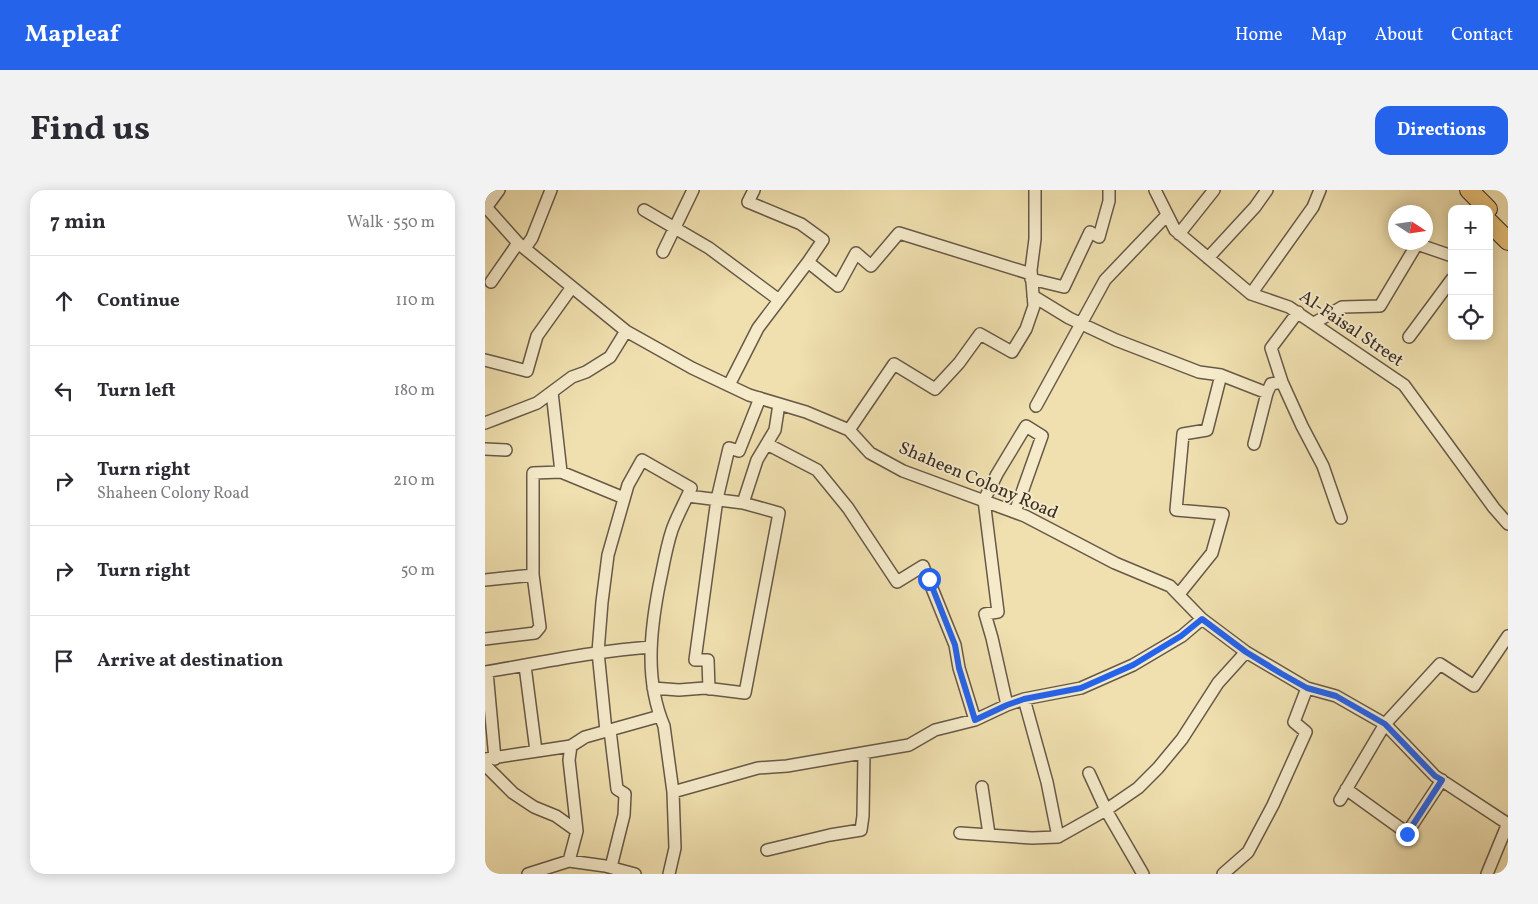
<!DOCTYPE html>
<html lang="en">
<head>
<meta charset="utf-8">
<style>
	body { margin:0; font-family:Vollkorn,serif; background:#f2f2f3; color:#2b2b33 }
	.controls { position:absolute; right:15px; top:15px; display:grid; overflow:hidden; border-radius:10px; box-shadow:0 2px 12px #0003 }
	.controls button { width:45px; height:45px; display:grid; place-items:center; padding:0; border:0; border-bottom:1px solid #e1e1e2; background:#fff; color:#2b2b33; font:25px sans-serif }
	.compass { position:absolute; left:903px; top:15px; width:45px; height:45px; border-radius:50%; background:#fff; box-shadow:0 2px 12px #0003; rotate:102deg }
	.stop { position:absolute; width:15px; height:15px; margin:-11px; border:4px solid #2563eb; border-radius:50%; background:#fff }
	.stop.end { background:#2563eb; border-color:#fff; box-shadow:0 1px 5px #0008 }
	.list { margin:0; padding:0; list-style:none }
	h2 { display:flex; justify-content:space-between; align-items:center; height:65px; margin:0; padding:0 20px; font-size:21px }
	h2 small { font-size:16px; font-weight:400; color:#7c7c81 }
	.list li { display:grid; grid-template-columns:32px 1fr auto; gap:15px; align-items:center; box-sizing:border-box; height:90px; padding:0 20px; border-top:1px solid #e1e1e2 }
	.list b { display:block; font-size:19px; white-space:nowrap }
	.list p { margin:0; font-size:16px; white-space:nowrap; color:#7c7c81 }
	.list em { font-size:16px; font-style:normal; color:#7c7c81 }
	.icon { flex:none; width:28px; height:28px; fill:none; stroke:currentColor; stroke-width:2; stroke-linecap:round; stroke-linejoin:round }
	.map { position:relative; flex:none; width:1023px; height:684px; overflow:hidden; border-radius:15px }
	header { display:flex; align-items:center; gap:30px; box-sizing:border-box; height:70px; padding:0 25px; background:#2563eb; color:#fff }
	header strong { font-size:24px }
	nav { display:flex; gap:28px; margin-inline-start:auto; font-size:18px }
	.intro { display:flex; align-items:center; justify-content:space-between; box-sizing:border-box; height:120px; padding:0 30px }
	h1 { margin:0; font-size:35px }
	.button { padding:12px 22px; border-radius:15px; background:#2563eb; color:#fff; font-size:18px; font-weight:700 }
	main { display:flex; gap:30px; padding:0 30px }
	aside { flex:1; background:#fff; border-radius:15px; box-shadow:0 2px 12px #0003 }
	.map>svg:first-child { display:block }
	.lines { fill:none; stroke-linecap:round; stroke-linejoin:round }
	.minor-casing { stroke:#675948; stroke-width:14 }
	.primary-casing { stroke:#392c25; stroke-width:20 }
	.minor { stroke:#f5ebcb; stroke-width:11 }
	.primary { stroke:#e8c078; stroke-width:18 }
	.route { stroke:#2563eb; stroke-width:6 }
	.labels { text-anchor:middle; dominant-baseline:central; stroke-width:4; stroke-linejoin:round; paint-order:stroke }
	.street-label { font-size:18px; fill:#392c25; stroke:#f5ebcb }
</style>
</head>
<body>
<header>
<strong>Mapleaf</strong>
<nav><a>Home</a><a>Map</a><a>About</a><a>Contact</a></nav>
</header>
<div class="intro"><h1>Find us</h1><a class="button">Directions</a></div>
<main>
<aside>
<h2>7 min<small>Walk · 550 m</small></h2>
<ul class="list">
<li><svg class="icon" aria-label="ahead" viewBox="0 0 24 24"><path d="M12 20V5M6 11l6-6 6 6"/></svg><div><b>Continue</b></div><em>110 m</em></li>
<li><svg class="icon" aria-label="left" viewBox="0 0 24 24"><path d="M17 20v-9H6M10 6l-5 5 5 5"/></svg><div><b>Turn left</b></div><em>180 m</em></li>
<li><svg class="icon" aria-label="right" viewBox="0 0 24 24"><path d="M7 20v-9h11M14 6l5 5-5 5"/></svg><div><b>Turn right</b><p>Shaheen Colony Road</p></div><em>210 m</em></li>
<li><svg class="icon" aria-label="right" viewBox="0 0 24 24"><path d="M7 20v-9h11M14 6l5 5-5 5"/></svg><div><b>Turn right</b></div><em>50 m</em></li>
<li><svg class="icon" aria-label="arrive" viewBox="0 0 24 24"><path d="M6 21V4h12l-3 4 3 4H6"/></svg><div><b>Arrive at destination</b></div></li>
</ul>
</aside>
<div class="map">
<svg width="1023" height="684" viewBox="0 0 1023 684">
	<rect width="100%" height="100%" fill="#f0e0af"/>
	<filter id="stains"><feTurbulence type="fractalNoise" baseFrequency=".004" numOctaves="4"/><feColorMatrix values="0 0 0 0 .2 0 0 0 0 .09 0 0 0 0 .02 0 0 0 .5 -.17"/></filter>
	<radialGradient id="worn" r=".72"><stop offset=".6" stop-color="#630" stop-opacity="0"/><stop offset="1" stop-color="#630" stop-opacity=".3"/></radialGradient>
	<g class="lines">
		<defs>
			<path id="minor" d="M269 0 263 12 316 34 338 50 323 72
				M670 0 690 40 766 104 804 117 919 195 1009 318 1023 334
				M0 16 33 53 141 141 207 178 264 205 321 222 364 240 385 263 418 281 540 326 630 373 685 396 717 429 761 462 822 498 851 506 900 534 950 586 1023 634
				M0 19 14 0
				M159 20 224 58 294 110
				M694 44 729 0
				M40 58 47 48 66 0
				M178 62 208 0
				M723 68 770 17 782 0
				M546 89 579 97 605 42 614 47 624 11V0
				M6 92 33 53
				M766 104 828 17 835 0
				M548 106 584 128 631 150 714 182 736 185 722 240 698 244 691 320 738 324 727 363 694 404
				M813 122 786 158 797 192 817 236 838 276 856 328
				M829 133 857 117 895 116 932 54 967 66
				M924 147 967 89
				M0 170 42 181 52 146 87 97
				M736 185 782 203 786 194 797 192
				M244 195 273 138 323 72 353 96 371 63 386 76 414 43 546 84
				M67 202 76 282
				M551 216 620 90 682 25
				M0 233 52 213 87 187 101 182 125 167 141 141
				M364 240 409 174 450 199 474 173 495 144 527 162 541 139 549 116 546 80 550 49V0
				M282 254 332 280 363 318 412 392 438 376 470 455 474 478 490 530
				M769 254 782 203
				M0 259 21 260
				M203 306 258 313
				M0 390 48 385
				M0 449 50 443 55 437 48 385V283L76 282 139 308
				M40 476 51 561
				M0 482C55 473 109 461 166 457
				M2 482 10 569
				M168 498 194 500 220 498 260 503 294 323 258 313 272 270 290 240 294 214
				M224 499 223 470H210L232 309 244 258 254 261 275 208
				M539 509 562 592 573 647
				M522 515 507 448 500 424 513 422 499 310 512 284 541 236 557 246 530 322
				M125 540 132 599 140 604 139 625 126 677
				M121 541 113 462 117 412 123 365 143 295 157 270 206 298C200 312 192 326 187 340 181 358 178 378 174 396 165 443 160 491 179 536L188 602 190 658 184 684
				M86 556 84 570 92 641
				M0 569 86 556 100 547 175 526
				M0 575 28 603 49 617 71 626 92 641 84 671
				M604 583 621 620 658 684
				M497 597 504 644
				M861 599 922 643 957 590
				M188 602 273 578 302 576 424 555 450 540 490 530 522 515 539 509 596 498 648 475 697 446 717 429
				M855 610 900 534 955 474 989 496 1023 446
				M475 643 547 648 573 647 621 620 653 598 673 578 697 549 733 493 761 462
				M282 660 345 645 376 640 378 626 379 564
				M43 684 84 671 120 676 150 684
				M738 684 763 662 788 615 821 542 809 532 822 498
				M1002 684 1023 633"/>
			<path id="primary" d="M984 0 1003 19
				M1004 32 1023 51"/>
		</defs>
		<use href="#minor" class="minor-casing"/>
		<use href="#primary" class="primary-casing"/>
		<use href="#minor" class="minor"/>
		<use href="#primary" class="primary"/>
	</g>
	<g class="lines">
		<path class="route" d="M444 389 470 455 474 478 490 530 522 515 539 509 596 498 648 475 696 446 717 429 761 462 797 484 822 498 851 506 900 534 950 586 957 590 922 644"/>
	</g>
	<g class="labels">
		<g class="street-label">
			<text transform="translate(866 139) rotate(34)">Al-Faisal Street</text>
			<text transform="translate(493 291) rotate(23)">Shaheen Colony Road</text>
		</g>
	</g>
	<rect width="100%" height="100%" filter="url(#stains)"/>
	<rect width="100%" height="100%" fill="url(#worn)"/>
</svg>
<div class="controls">
<button>+</button>
<button>−</button>
<button><svg class="icon" aria-label="locate" viewBox="0 0 24 24"><circle cx="12" cy="12" r="6"/><path d="M12 2v4M12 18v4M2 12h4M18 12h4"/></svg></button>
</div>
<svg class="compass" viewBox="-18 -18 36 36"><path d="M0-13l5 13h-10z" fill="#e53935"/><path d="M0 13l5-13h-10z" fill="#7c7c81"/></svg>
<div class="stop" style="left:444px;top:389px"></div>
<div class="stop end" style="left:922px;top:644px"></div>
</div>
</main>
</body>
</html>
